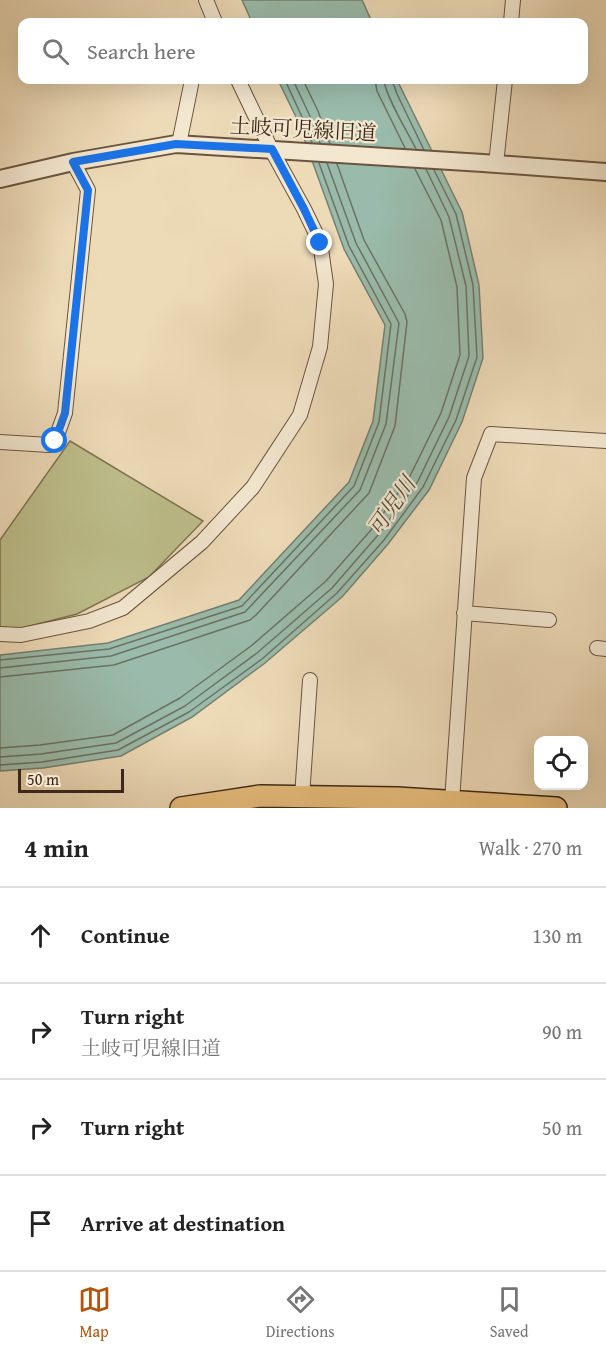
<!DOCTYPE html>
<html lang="en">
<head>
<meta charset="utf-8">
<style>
	body { margin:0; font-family:"Gentium Book Plus","Noto Serif JP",serif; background:#f2f2f2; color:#222 }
	.controls { position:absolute; right:18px; bottom:18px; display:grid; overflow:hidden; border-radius:12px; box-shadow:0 6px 24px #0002 }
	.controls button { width:54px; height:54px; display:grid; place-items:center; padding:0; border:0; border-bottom:2px solid #e0e0e0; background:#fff; color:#222; font:30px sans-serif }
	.scale { position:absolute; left:18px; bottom:15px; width:106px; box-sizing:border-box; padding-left:6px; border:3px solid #3e2819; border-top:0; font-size:16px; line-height:21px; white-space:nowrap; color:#3e2819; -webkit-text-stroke:4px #f3e7d0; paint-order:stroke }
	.stop { position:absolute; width:18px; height:18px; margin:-14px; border:4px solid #1a73e8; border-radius:50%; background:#fff }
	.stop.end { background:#1a73e8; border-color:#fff; box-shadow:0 2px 6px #0008 }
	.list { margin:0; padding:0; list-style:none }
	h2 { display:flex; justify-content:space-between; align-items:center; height:78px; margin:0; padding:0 24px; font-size:26px }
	h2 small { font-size:20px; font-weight:400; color:#767676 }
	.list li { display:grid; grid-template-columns:39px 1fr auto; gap:18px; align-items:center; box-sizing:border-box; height:96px; padding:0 24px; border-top:2px solid #e0e0e0 }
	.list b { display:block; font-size:22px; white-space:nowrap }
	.list p { margin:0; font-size:20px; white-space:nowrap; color:#767676 }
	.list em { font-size:20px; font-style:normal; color:#767676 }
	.icon { flex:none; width:33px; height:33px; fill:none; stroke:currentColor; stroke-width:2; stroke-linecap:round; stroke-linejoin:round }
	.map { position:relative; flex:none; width:606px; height:808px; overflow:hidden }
	.search { position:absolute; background:#fff; box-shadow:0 6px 24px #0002; left:18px; right:18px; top:18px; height:66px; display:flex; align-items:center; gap:15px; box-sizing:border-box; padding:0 21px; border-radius:12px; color:#767676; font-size:22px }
	.sheet { height:462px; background:#fff }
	nav { display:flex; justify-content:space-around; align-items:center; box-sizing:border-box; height:84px; border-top:2px solid #e0e0e0; background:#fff; font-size:16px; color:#767676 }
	nav a { display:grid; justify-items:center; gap:3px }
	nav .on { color:#b45309 }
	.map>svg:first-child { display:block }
	.green { fill:#bdbe8b; stroke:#7e7352; stroke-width:1.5 }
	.water { fill:#9abbab; stroke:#758071; stroke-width:1.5 }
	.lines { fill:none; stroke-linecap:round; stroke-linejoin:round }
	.shore { stroke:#6c7262; stroke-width:1.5 }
	.minor-casing { stroke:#6a5440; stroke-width:16 }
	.tertiary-casing { stroke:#6a5440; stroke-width:20 }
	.primary-casing { stroke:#3e2819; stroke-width:24 }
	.minor { stroke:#f3e7d0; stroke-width:14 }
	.tertiary { stroke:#f3e7d0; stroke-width:16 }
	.primary { stroke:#e6bd7c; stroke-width:21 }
	.route { stroke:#1a73e8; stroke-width:8 }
	.labels { text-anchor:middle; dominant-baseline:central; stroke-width:4.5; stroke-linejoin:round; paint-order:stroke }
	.street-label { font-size:21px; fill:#3e2819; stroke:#f3e7d0 }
	.water-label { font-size:22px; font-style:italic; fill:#554d3e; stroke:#f3e7d0 }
</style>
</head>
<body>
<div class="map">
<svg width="606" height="808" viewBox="0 0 606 808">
	<rect width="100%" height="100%" fill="#eddab7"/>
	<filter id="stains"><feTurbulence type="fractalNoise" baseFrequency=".00333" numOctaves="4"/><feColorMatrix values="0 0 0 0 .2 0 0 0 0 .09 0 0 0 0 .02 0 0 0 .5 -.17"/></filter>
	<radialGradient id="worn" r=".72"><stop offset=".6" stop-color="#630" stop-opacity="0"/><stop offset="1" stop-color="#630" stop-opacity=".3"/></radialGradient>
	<path class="green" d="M70 441 203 521 149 577 77 614 18 629 0 628V540Z"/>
	<path class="water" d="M242 0H362L372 22H252Z
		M278 80H397L462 212 479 285 483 358 462 422 429 490 388 544 342 597 265 663 192 717 121 756 43 768 0 771V655L108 643 239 600 349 482 373 421 385 325 344 249 297 119Z"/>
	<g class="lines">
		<path class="shore" d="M285 80 302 117 312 143
			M293 80 309 114 320 143
			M303 80 318 111 330 144
			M375 80 377 91 405 148
			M384 80C385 95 408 133 416 149
			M392 80 397 94 424 150
			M0 660 109 649 242 606 354 486 379 422 391 324 349 246 319 163
			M0 668 111 656 245 612 360 490 386 424 399 323 356 243 327 163
			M0 677 114 665 250 620 256 615 369 493 395 426 407 322 405 314 364 240 337 164
			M0 748 40 745 113 735 180 698 251 646 326 581 371 530 409 478 441 413 460 355 457 287 441 220 415 169
			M0 757 41 754 116 743 185 706 257 653 332 588 378 535 417 483 449 417 469 356 466 286 449 217 426 169
			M0 765 42 762 118 750 189 712 262 659 337 593 384 540 423 487 456 420 477 357 473 285 456 214 434 170"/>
		<defs>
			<path id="minor" d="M206 0 215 22
				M511 22 513 0
				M179 144 192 80
				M496 164 505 80
				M0 442 49 445 55 441 65 413 88 190 73 162
				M464 613 549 620
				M0 634 21 635 89 621 123 608 202 542 253 487 300 415 320 347 326 284 320 242 304 209 271 149 238 80
				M597 648 606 649
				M302 797 310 680
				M452 801 474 478 491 434 606 441"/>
			<path id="tertiary" d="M0 179 73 162 176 144 483 163 606 172"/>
			<path id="primary" d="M181 808 260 796 397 798 556 808"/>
		</defs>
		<use href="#minor" class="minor-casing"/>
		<use href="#tertiary" class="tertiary-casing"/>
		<use href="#primary" class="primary-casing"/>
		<use href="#minor" class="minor"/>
		<use href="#tertiary" class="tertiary"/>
		<use href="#primary" class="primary"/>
	</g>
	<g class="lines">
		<path class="route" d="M55 441 65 413 88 190 73 162 176 144 272 149 304 209 320 243"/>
	</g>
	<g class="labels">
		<g class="street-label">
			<text transform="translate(303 129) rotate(3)">土岐可児線旧道</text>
		</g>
		<g class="water-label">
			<text transform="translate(391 506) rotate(-55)">可児川</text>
		</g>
	</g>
	<rect width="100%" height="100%" filter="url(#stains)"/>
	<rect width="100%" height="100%" fill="url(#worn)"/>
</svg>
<div class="controls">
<button><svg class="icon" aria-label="locate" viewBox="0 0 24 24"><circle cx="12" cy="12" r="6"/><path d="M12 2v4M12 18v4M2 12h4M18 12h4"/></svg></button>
</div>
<div class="scale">50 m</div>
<div class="stop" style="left:55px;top:441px"></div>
<div class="stop end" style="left:320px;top:243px"></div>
<div class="search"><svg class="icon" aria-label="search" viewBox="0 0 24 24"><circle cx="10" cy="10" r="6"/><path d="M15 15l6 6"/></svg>Search here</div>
</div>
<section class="sheet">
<h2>4 min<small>Walk · 270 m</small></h2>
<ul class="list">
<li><svg class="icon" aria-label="ahead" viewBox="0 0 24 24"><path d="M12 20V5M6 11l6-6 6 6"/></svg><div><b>Continue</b></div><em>130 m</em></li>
<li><svg class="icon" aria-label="right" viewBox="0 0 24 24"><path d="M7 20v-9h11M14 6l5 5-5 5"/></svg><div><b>Turn right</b><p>土岐可児線旧道</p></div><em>90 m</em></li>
<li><svg class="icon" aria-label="right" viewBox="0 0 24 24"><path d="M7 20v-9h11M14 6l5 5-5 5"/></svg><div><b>Turn right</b></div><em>50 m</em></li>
<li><svg class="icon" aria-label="arrive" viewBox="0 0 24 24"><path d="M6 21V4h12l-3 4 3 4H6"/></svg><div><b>Arrive at destination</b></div></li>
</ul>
</section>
<nav>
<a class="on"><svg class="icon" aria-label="map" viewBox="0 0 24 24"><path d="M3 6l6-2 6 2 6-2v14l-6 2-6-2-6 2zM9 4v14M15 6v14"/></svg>Map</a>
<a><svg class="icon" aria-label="directions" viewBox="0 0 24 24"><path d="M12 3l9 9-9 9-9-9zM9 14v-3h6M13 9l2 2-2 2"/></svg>Directions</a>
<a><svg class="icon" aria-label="saved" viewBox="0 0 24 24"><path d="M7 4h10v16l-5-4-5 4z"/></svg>Saved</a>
</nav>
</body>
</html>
